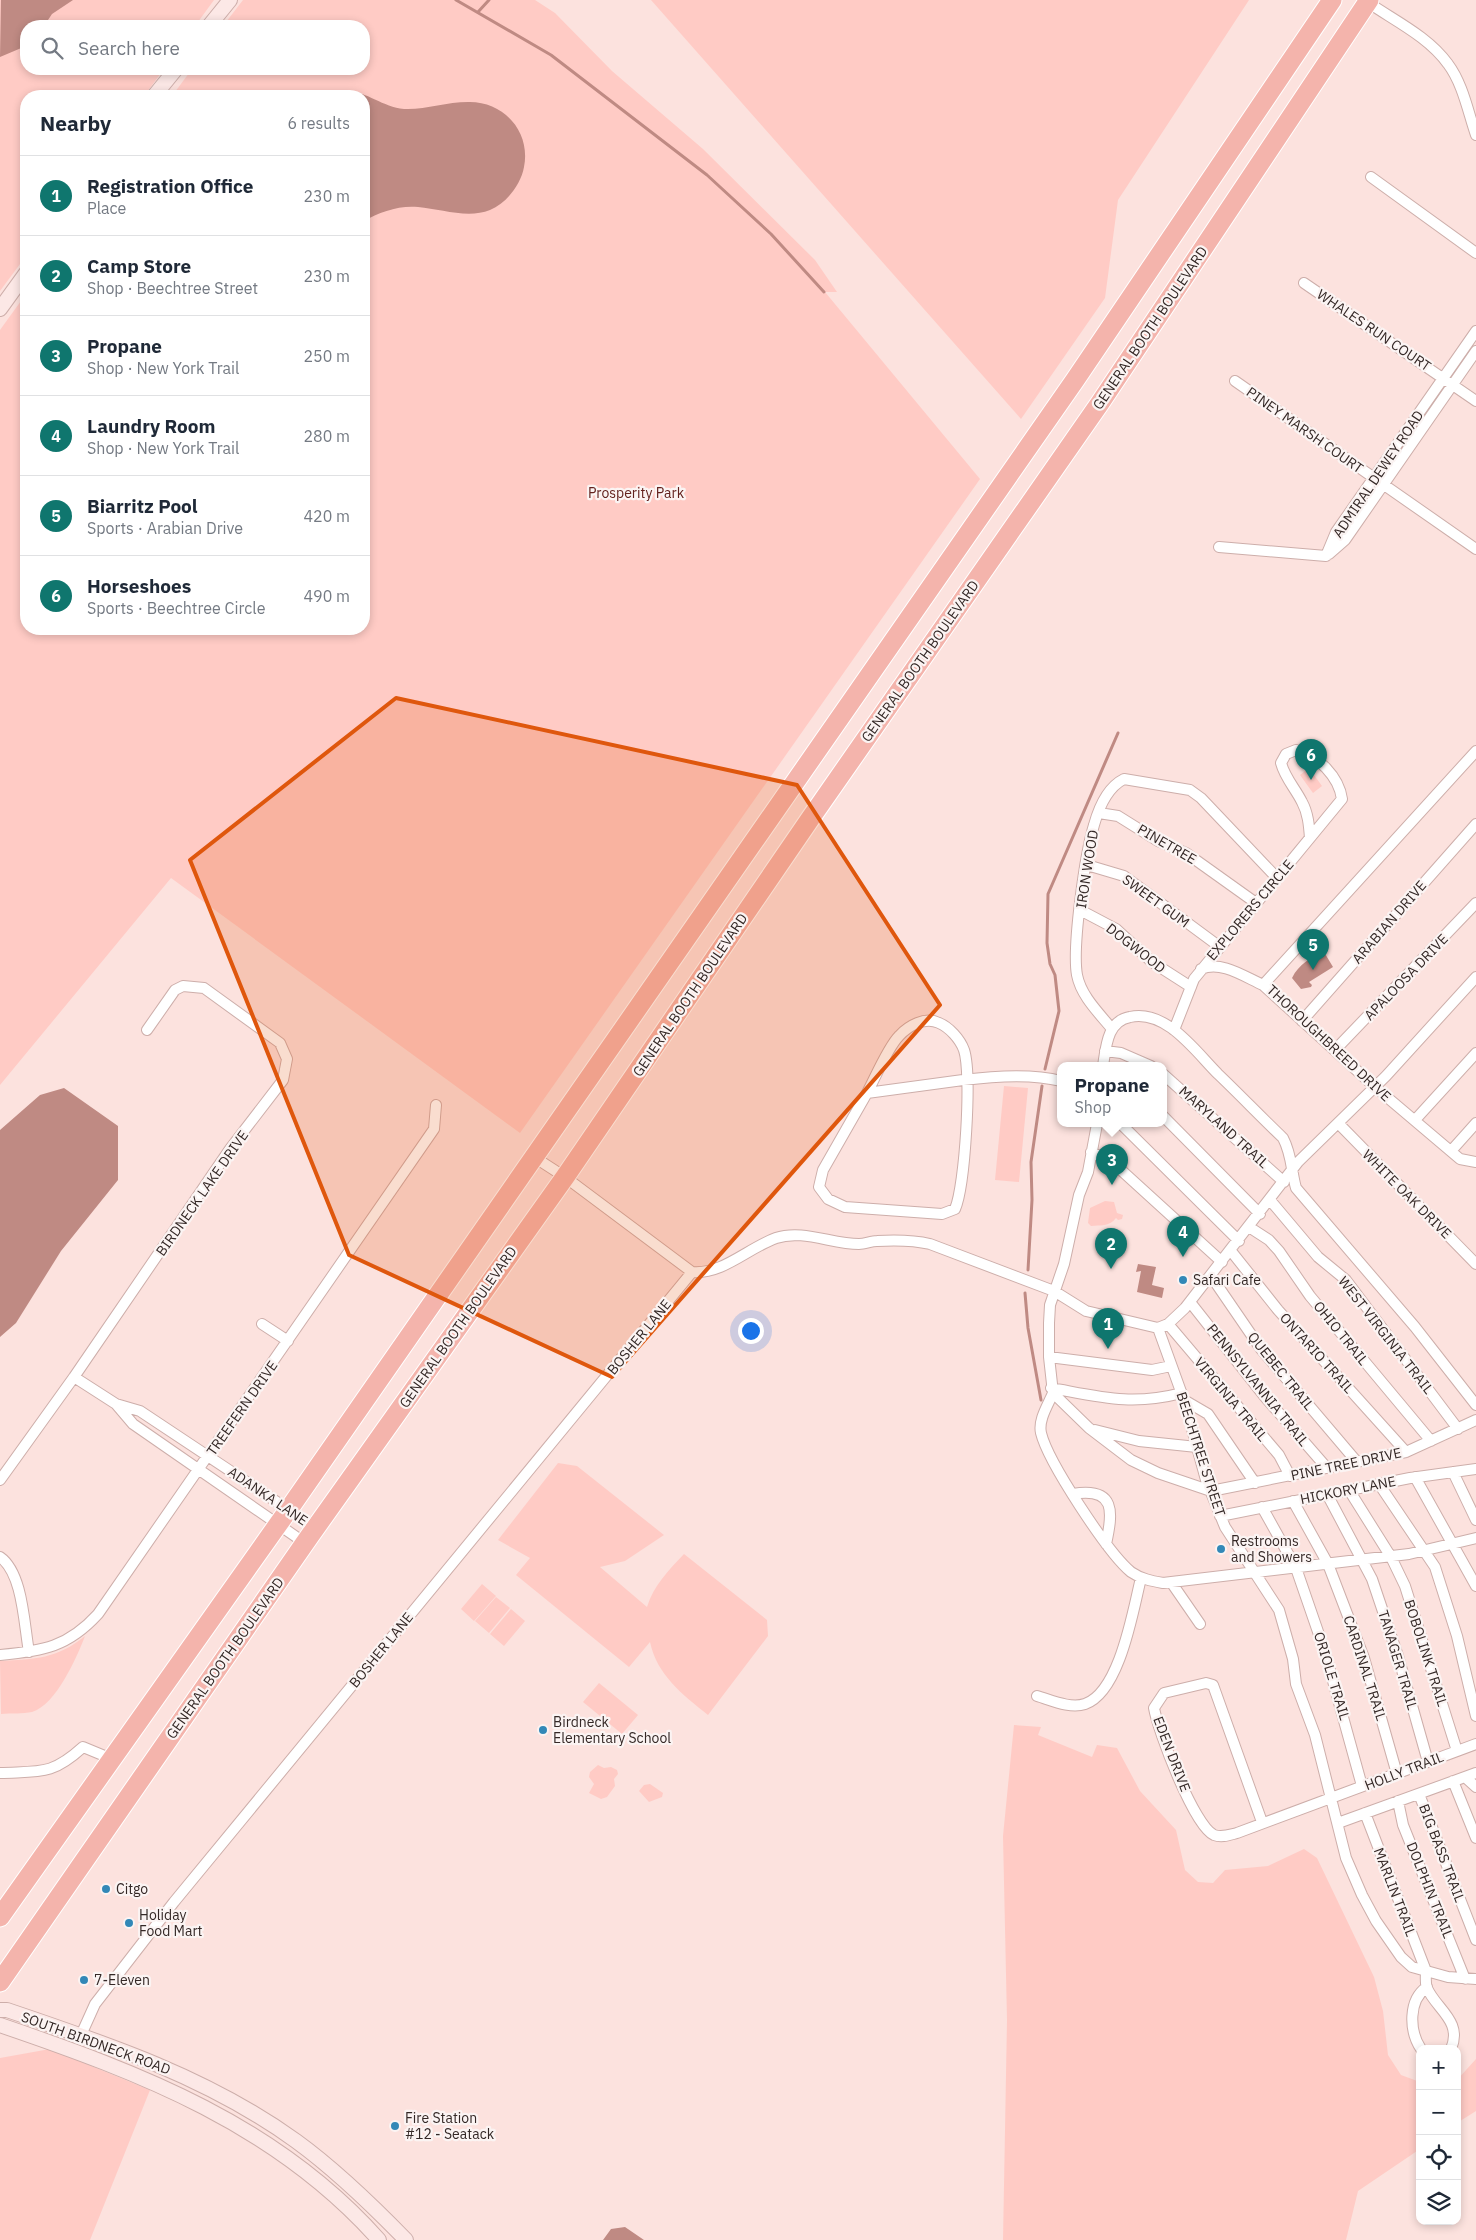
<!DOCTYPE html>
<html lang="en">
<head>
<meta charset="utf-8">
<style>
	body { margin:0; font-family:"IBM Plex Sans",sans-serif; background:#f6f6f7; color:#1f2937 }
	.controls { position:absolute; right:15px; bottom:15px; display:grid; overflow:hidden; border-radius:10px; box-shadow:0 2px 8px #0003 }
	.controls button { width:45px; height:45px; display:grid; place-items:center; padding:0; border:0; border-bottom:1px solid #e0e1e3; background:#fff; color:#1f2937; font:25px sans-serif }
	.you { position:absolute; left:750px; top:1330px; width:18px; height:18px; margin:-12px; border:4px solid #fff; border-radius:50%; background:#1a73e8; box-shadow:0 0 0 8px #1a73e833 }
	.badge { display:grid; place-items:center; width:32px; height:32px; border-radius:50%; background:#0f766e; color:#fff; font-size:16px; font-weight:700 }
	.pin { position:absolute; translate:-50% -41px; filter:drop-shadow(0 1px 2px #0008) }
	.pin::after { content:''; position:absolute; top:26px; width:18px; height:15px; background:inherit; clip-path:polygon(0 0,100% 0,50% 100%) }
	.popup { position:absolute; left:1057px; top:1062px; width:110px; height:65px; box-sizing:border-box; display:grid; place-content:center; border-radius:10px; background:#fff; filter:drop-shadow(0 1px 4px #0005); font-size:16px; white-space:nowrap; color:#747a83 }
	.popup b { font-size:19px; color:#1f2937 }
	.popup::after { content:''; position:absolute; left:50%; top:100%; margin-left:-10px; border:10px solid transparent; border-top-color:#fff }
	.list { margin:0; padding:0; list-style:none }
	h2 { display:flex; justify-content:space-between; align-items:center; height:65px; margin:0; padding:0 20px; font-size:21px }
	h2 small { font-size:16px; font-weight:400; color:#747a83 }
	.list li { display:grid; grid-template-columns:32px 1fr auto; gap:15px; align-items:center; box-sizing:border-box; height:80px; padding:0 20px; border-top:1px solid #e0e1e3 }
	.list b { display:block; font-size:19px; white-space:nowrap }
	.list p { margin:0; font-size:16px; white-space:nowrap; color:#747a83 }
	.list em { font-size:16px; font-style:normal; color:#747a83 }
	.icon { flex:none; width:28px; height:28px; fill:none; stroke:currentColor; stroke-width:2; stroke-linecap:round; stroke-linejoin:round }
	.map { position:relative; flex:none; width:1476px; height:2240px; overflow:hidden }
	.search { position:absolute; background:#fff; box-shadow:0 2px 8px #0003; left:20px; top:20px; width:350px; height:55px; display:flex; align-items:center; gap:12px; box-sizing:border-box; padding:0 18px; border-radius:20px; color:#747a83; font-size:19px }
	.panel { position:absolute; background:#fff; box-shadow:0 2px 8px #0003; left:20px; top:90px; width:350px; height:545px; border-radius:20px }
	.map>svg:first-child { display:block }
	.green { fill:#ffcbc5 }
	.water { fill:#bf8a83 }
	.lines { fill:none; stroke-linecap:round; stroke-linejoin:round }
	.stream { stroke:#bf8a83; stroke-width:3 }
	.street-casing { stroke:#cdaeaa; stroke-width:12 }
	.secondary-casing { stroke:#cdaeaa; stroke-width:16 }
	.highway-casing { stroke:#fff; stroke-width:21 }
	.street { stroke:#fff; stroke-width:10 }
	.secondary { stroke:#fce8e6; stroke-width:14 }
	.highway { stroke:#f4b4ac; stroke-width:19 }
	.marked { fill:#df570d; fill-opacity:0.2; stroke:#df570d; stroke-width:4; stroke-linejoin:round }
	.poi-dot { fill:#3388b7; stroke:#fbf4f3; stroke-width:2 }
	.labels { text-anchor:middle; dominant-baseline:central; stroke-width:4.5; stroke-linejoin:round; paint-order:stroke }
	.street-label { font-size:14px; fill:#342826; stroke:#fbf4f3 }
	.park-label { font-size:14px; fill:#63211d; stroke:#fbf4f3 }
	.poi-label { font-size:14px; fill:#342826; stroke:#fbf4f3; text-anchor:start }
</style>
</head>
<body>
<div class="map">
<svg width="1476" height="2240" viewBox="0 0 1476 2240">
	<rect width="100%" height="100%" fill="#fce2de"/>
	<path class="green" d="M0 0H214L195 26H26V69H164L144 96H26V256L0 291Z
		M243 0H535L555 13 612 71 703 149 815 260 837 292H825L980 479 520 1133 171 878 0 1085V330L26 294V629H364V96H172L192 69H364V26H223Z
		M651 0H1249L1118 200 1105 298 1021 419Z
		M1309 768 1322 786 1313 793 1300 775Z
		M1004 1086 1028 1088 1019 1182 995 1180Z
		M1105 1201 1114 1202 1117 1213 1123 1215 1122 1219 1118 1220 1116 1218C1109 1227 1100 1225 1091 1226L1088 1223 1090 1208Z
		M558 1463 577 1466 664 1535 625 1561 600 1567 647 1607C654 1585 668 1571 684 1554L767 1620 768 1636 708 1715C682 1694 657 1675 650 1642L629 1667 516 1575 530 1558 498 1540Z
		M482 1584 496 1596 474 1621 461 1609Z
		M496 1597 510 1608 489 1633 475 1621Z
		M511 1609 525 1621 504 1646 490 1634Z
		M85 1636C77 1657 56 1705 32 1712 23 1714 11 1713 1 1714L0 1661C35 1659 57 1659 85 1636Z
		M599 1683 638 1715 622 1734 583 1702Z
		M1014 1725 1041 1727 1038 1735 1092 1757 1097 1745 1117 1748 1140 1791 1176 1830 1185 1870 1198 1882 1213 1883 1225 1870 1268 1866 1304 1849 1317 1858 1374 1977 1383 2011 1388 2055 1401 2075 1420 2082V2149L1358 2191 1346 2240H1003L1007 2020 1003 1836Z
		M598 1765 604 1768 611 1767 617 1770 618 1774 614 1779 615 1786 607 1797 601 1799 589 1793 594 1784 589 1777 590 1772Z
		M650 1784 663 1793 662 1797 649 1802 639 1791 644 1785Z
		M50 2049 150 2090 90 2240H0V2058Z
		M1476 2059V2111L1457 2123V2080Z"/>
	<path class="water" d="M1 0H73L52 14 44 26H26V46L0 57Z
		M346 90C367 92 383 107 404 109 425 110 446 102 468 102 504 101 531 132 524 167 521 184 507 203 490 210 468 219 441 209 418 207 400 205 379 212 364 221V96H337Z
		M1324 952 1333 967 1309 982 1312 985 1311 987 1301 989 1292 978C1299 964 1310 958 1324 952Z
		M64 1088 118 1126V1180L61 1251 16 1323 0 1337V1130L40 1095Z
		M1138 1264 1156 1267 1152 1285 1164 1288 1162 1298 1137 1292 1141 1271 1136 1272Z
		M625 2227 644 2240H603L611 2229Z"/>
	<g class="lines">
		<path class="stream" d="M456 0 551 55 707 175 771 234 824 292
			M478 12 489 0
			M1045 1069 1059 1011 1055 975 1050 964 1047 943 1048 894 1118 733
			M1028 1270 1032 1200 1031 1162 1042 1086
			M1025 1293 1028 1328 1041 1400"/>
		<defs>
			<path id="street" d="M1366 1C1393 20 1428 36 1448 64 1463 84 1468 112 1476 135
				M1371 177 1476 253
				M1304 283 1476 401
				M1235 381 1476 549
				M1219 547 1326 556
				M1329 554 1345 540 1476 351
				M1326 556 1336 532 1476 331
				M1476 751 1263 985 1375 1087 1460 1159 1476 1162
				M1099 813 1118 816 1158 841 1186 853 1256 903
				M1087 865 1124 876 1220 947
				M1080 910 1116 929 1152 962 1191 987
				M1201 969C1221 960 1245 977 1263 985
				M1302 1021 1476 824
				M1112 1029C1099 1013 1081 996 1077 975 1072 947 1085 854 1094 825 1099 807 1108 787 1124 779L1190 790 1201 798 1277 878
				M1174 1030 1194 979 1342 799C1339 777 1318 755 1296 750L1286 754 1281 763C1285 778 1295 788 1302 802 1308 813 1309 825 1310 838
				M1335 1050 1476 903
				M1105 1051 1121 1053 1151 1066
				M1103 1066C1106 1047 1107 1021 1130 1017 1166 1009 1195 1051 1218 1074 1240 1095 1261 1117 1283 1138 1292 1155 1291 1170 1296 1188L1415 1327 1476 1405
				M1163 1074 1284 1182
				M867 1093C875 1078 888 1047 899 1036 908 1026 925 1016 939 1023 949 1027 960 1039 964 1050 972 1074 965 1186 955 1209L942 1214 845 1207 828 1199 819 1187 823 1170 867 1093 963 1080C994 1076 1031 1073 1061 1081
				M1163 1116 1260 1214
				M1415 1120 1476 1053
				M1338 1123 1476 1264
				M1097 1124 1088 1172 1079 1195 1064 1264 1050 1305 1049 1323V1357L1053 1393 1089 1428 1131 1460 1158 1473 1211 1491 1406 1452 1476 1420
				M1121 1124 1239 1241
				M1451 1151 1476 1123
				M1091 1152 1110 1160 1222 1262
				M534 1157 565 1177 692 1272C722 1275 748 1248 776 1238 802 1229 832 1244 859 1244 865 1244 871 1241 877 1241 895 1240 913 1240 930 1244L1054 1291 1086 1311 1158 1328
				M1270 1200 1318 1257 1346 1280 1458 1429
				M1249 1227 1269 1240 1279 1251 1310 1296 1431 1441
				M1231 1251 1278 1310 1406 1452
				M1211 1276 1261 1349 1357 1462
				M1190 1302 1265 1397 1327 1468
				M262 1324 288 1341
				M1168 1324 1279 1455 1290 1476
				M1158 1328 1184 1400 1206 1480 1225 1527 1279 1610 1293 1659 1296 1684 1315 1735 1346 1858 1362 1895 1376 1921 1401 1957 1412 1967 1448 1977 1476 1979
				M1158 1328 1168 1324 1185 1308 1298 1162 1386 1076 1476 977
				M1049 1357 1152 1370 1171 1366
				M74 1377 116 1404 140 1411 316 1528
				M1051 1388C1101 1397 1131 1406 1182 1393
				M1053 1393C1048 1405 1038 1420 1041 1433 1048 1462 1108 1553 1131 1572 1141 1579 1152 1581 1163 1583L1409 1554 1476 1538
				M1184 1400 1208 1414 1255 1483
				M116 1404 133 1424 305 1543
				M1095 1430 1139 1441 1197 1447
				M1453 1472 1476 1520
				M1415 1477 1476 1586
				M0 1480 74 1377 230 1149 283 1080 287 1059 280 1043 204 988 183 986 175 990 147 1030
				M1379 1484 1435 1567 1457 1636 1476 1716
				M1349 1490 1391 1557 1405 1586 1457 1751
				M1073 1494C1116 1487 1113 1512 1106 1544
				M1327 1494 1372 1579 1398 1656 1428 1762
				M1293 1501 1328 1564 1364 1658 1397 1774
				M1262 1507 1296 1568 1325 1652 1362 1786
				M1220 1516 1410 1478 1476 1469
				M0 1557C23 1573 24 1625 29 1652
				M1171 1582 1200 1624
				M0 1655C43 1651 68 1647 98 1614L434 1129 436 1105
				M1037 1696C1051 1700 1070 1709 1085 1704 1120 1692 1133 1610 1141 1578
				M0 1773C40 1771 51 1776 83 1747L112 1759
				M1465 1777 1476 1787
				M1453 1781 1476 1838
				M1419 1794 1476 1940
				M1398 1801 1403 1825 1465 1979
				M1365 1813 1426 1971C1426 1976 1425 1983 1427 1988 1436 2009 1463 2021 1451 2049
				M1262 1822 1213 1685 1206 1683 1164 1693 1154 1708C1158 1731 1194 1826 1214 1835 1222 1838 1229 1835 1237 1833L1476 1744
				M1338 1823 1476 1773
				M81 2035 95 2004 174 1902 692 1272
				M1421 2049C1409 2031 1408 2000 1427 1987"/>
			<path id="secondary" d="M209 26 230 0
				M154 96 176 69
				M0 309 26 273
				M0 2010H7C108 2044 209 2078 296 2141 336 2170 371 2204 406 2240
				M0 2025C141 2073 277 2125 379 2240"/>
			<path id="highway" d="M0 1917 289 1509 1075 380 1332 0
				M0 1982 309 1537 565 1177 810 819 1100 403 1369 0"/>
		</defs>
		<use href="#street" class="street-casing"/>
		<use href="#secondary" class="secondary-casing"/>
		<use href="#highway" class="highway-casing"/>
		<use href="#street" class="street"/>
		<use href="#secondary" class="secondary"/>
		<use href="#highway" class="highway"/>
	</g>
	<path class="marked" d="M396 698 797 785 940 1005 612 1377 349 1255 190 860Z"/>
	<g class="poi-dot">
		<circle cx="1183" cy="1280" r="5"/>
		<circle cx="1221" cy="1549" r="5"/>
		<circle cx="543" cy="1730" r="5"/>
		<circle cx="106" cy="1889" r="5"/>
		<circle cx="129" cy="1923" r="5"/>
		<circle cx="84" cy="1980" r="5"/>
		<circle cx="395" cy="2126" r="5"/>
	</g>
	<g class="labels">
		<g class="street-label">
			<text transform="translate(1150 328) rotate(-56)">GENERAL BOOTH BOULEVARD</text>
			<text transform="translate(1374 330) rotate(34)">WHALES RUN COURT</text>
			<text transform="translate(1305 430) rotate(35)">PINEY MARSH COURT</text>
			<text transform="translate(1378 474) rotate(-56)">ADMIRAL DEWEY ROAD</text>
			<text transform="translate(920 661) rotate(-55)">GENERAL BOOTH BOULEVARD</text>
			<text transform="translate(1167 844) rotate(30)">PINETREE</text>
			<text transform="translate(1087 869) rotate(-81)">IRON WOOD</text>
			<text transform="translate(1156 901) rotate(36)">SWEET GUM</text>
			<text transform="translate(1250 910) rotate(-50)">EXPLORERS CIRCLE</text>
			<text transform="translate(1389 922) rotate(-49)">ARABIAN DRIVE</text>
			<text transform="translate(1136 948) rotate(38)">DOGWOOD</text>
			<text transform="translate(1406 977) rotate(-46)">APALOOSA DRIVE</text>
			<text transform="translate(690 995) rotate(-56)">GENERAL BOOTH BOULEVARD</text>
			<text transform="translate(1329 1043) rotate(43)">THOROUGHBREED DRIVE</text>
			<text transform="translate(1224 1127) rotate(42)">MARYLAND TRAIL</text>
			<text transform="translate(202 1193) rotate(-55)">BIRDNECK LAKE DRIVE</text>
			<text transform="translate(1407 1194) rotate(45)">WHITE OAK DRIVE</text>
			<text transform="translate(458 1327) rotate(-55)">GENERAL BOOTH BOULEVARD</text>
			<text transform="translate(1341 1333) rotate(51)">OHIO TRAIL</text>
			<text transform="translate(1386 1335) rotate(52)">WEST VIRGINIA TRAIL</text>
			<text transform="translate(639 1337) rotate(-51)">BOSHER LANE</text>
			<text transform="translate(1317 1353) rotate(48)">ONTARIO TRAIL</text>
			<text transform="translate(1281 1371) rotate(51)">QUEBEC TRAIL</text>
			<text transform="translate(1258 1385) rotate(51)">PENNSYLVANNIA TRAIL</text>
			<text transform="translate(1231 1399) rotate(50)">VIRGINIA TRAIL</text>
			<text transform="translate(242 1408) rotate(-55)">TREEFERN DRIVE</text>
			<text transform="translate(1201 1454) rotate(72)">BEECHTREE STREET</text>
			<text transform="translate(1346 1464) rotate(-12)">PINE TREE DRIVE</text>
			<text transform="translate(1348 1490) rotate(-11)">HICKORY LANE</text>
			<text transform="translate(268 1496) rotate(34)">ADANKA LANE</text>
			<text transform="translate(381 1650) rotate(-51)">BOSHER LANE</text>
			<text transform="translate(1426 1653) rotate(72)">BOBOLINK TRAIL</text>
			<text transform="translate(225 1658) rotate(-55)">GENERAL BOOTH BOULEVARD</text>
			<text transform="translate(1398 1660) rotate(73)">TANAGER TRAIL</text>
			<text transform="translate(1365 1668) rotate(72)">CARDINAL TRAIL</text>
			<text transform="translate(1332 1676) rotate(73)">ORIOLE TRAIL</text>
			<text transform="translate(1172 1754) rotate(69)">EDEN DRIVE</text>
			<text transform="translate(1404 1771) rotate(-21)">HOLLY TRAIL</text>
			<text transform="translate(1442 1853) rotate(69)">BIG BASS TRAIL</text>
			<text transform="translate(1430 1890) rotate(68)">DOLPHIN TRAIL</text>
			<text transform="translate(1395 1892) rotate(69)">MARLIN TRAIL</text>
			<text transform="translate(96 2043) rotate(20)">SOUTH BIRDNECK ROAD</text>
		</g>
		<g class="park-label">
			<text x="636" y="493">Prosperity Park</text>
		</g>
		<g class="poi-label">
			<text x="1193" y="1280">Safari Cafe</text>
			<text x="1231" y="1541">Restrooms<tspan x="1231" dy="16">and Showers</tspan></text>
			<text x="553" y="1722">Birdneck<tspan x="553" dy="16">Elementary School</tspan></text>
			<text x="116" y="1889">Citgo</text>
			<text x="139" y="1915">Holiday<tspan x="139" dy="16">Food Mart</tspan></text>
			<text x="94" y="1980">7-Eleven</text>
			<text x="405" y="2118">Fire Station<tspan x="405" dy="16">#12 - Seatack</tspan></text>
		</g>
	</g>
</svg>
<div class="controls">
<button>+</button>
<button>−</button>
<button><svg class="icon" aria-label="locate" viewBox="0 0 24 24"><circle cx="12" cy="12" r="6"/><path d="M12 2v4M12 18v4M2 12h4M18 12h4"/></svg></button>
<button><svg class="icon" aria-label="layers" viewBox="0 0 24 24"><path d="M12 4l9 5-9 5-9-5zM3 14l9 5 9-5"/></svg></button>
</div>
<div class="you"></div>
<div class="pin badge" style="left:1108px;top:1349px">1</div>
<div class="pin badge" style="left:1111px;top:1269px">2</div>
<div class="pin badge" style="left:1112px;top:1185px">3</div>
<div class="popup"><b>Propane</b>Shop</div>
<div class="pin badge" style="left:1183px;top:1257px">4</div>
<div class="pin badge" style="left:1313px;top:970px">5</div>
<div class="pin badge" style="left:1311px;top:780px">6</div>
<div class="search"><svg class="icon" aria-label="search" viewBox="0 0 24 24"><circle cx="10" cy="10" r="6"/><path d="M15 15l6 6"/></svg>Search here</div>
<section class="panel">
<h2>Nearby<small>6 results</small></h2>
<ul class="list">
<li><span class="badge">1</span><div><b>Registration Office</b><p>Place</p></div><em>230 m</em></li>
<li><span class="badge">2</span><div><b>Camp Store</b><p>Shop · Beechtree Street</p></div><em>230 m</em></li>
<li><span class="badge">3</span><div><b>Propane</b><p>Shop · New York Trail</p></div><em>250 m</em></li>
<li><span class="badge">4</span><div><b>Laundry Room</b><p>Shop · New York Trail</p></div><em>280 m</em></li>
<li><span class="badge">5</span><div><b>Biarritz Pool</b><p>Sports · Arabian Drive</p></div><em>420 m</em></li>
<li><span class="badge">6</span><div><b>Horseshoes</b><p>Sports · Beechtree Circle</p></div><em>490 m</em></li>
</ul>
</section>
</div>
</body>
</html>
